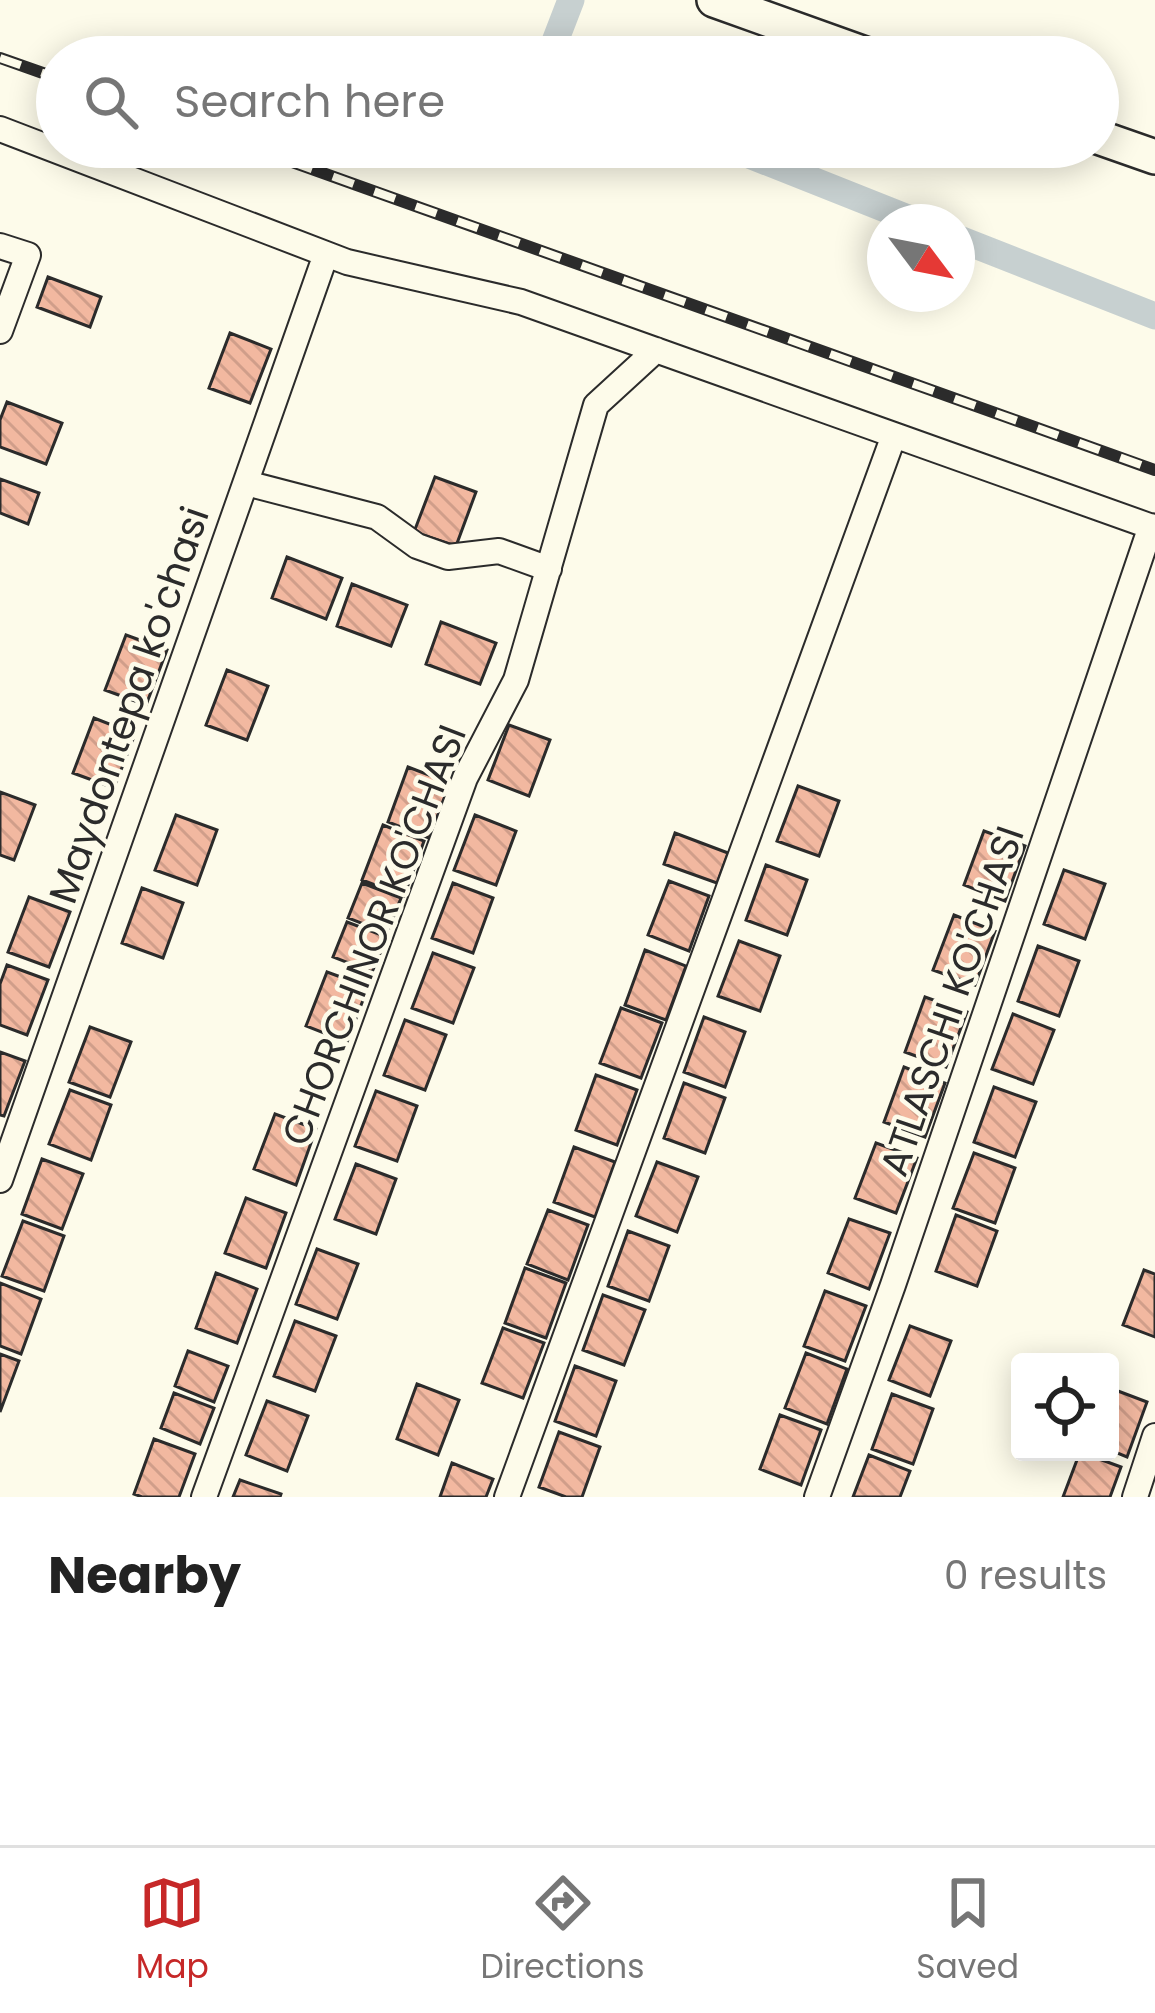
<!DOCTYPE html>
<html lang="en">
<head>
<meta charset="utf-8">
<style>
	body { margin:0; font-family:Poppins,sans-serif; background:#f6f6f6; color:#222 }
	.controls { position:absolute; right:36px; bottom:36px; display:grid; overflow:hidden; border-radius:12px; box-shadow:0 6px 30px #0003 }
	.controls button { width:108px; height:108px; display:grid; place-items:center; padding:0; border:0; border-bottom:3px solid #e0e0e0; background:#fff; color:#222; font:60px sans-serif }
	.compass { position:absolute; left:867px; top:204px; width:108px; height:108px; border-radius:50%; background:#fff; box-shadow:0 6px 30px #0003; rotate:122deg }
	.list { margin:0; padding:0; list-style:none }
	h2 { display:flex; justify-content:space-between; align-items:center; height:156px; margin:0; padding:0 48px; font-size:51px }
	h2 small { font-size:39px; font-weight:400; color:#767676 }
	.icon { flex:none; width:66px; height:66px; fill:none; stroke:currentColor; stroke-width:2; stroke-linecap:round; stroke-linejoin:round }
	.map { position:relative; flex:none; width:1155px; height:1497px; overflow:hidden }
	.search { position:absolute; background:#fff; box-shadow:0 6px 30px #0003; left:36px; right:36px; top:36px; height:132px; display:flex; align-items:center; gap:30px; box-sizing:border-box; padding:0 42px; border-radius:66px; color:#767676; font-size:45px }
	.sheet { height:348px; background:#fff }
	nav { display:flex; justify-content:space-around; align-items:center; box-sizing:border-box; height:168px; border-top:3px solid #e0e0e0; background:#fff; font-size:33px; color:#767676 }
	nav a { display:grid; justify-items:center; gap:6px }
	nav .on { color:#c62828 }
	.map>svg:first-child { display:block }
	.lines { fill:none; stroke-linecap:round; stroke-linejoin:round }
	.canal { stroke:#c7d0d0; stroke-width:27 }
	.building { fill:url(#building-back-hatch); stroke:#2b2b2b; stroke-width:3 }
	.minor-casing { stroke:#2b2b2b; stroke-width:28 }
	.secondary-casing { stroke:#2b2b2b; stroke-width:38 }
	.minor { stroke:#fdfbea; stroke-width:24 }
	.secondary { stroke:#fdfbea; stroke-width:33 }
	.rail-casing { stroke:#2b2b2b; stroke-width:12 }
	.rail { stroke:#fdfbea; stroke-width:8; stroke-dasharray:22; stroke-linecap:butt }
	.labels { text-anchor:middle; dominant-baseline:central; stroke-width:9; stroke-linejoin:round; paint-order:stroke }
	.street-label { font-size:39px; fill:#2b2b2b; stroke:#fdfbea }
</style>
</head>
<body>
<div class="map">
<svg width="1155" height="1497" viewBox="0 0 1155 1497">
	<defs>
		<pattern id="building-back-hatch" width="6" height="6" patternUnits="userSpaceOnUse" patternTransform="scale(3)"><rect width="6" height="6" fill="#f2b8a0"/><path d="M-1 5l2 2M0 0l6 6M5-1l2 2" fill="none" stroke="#d09e8a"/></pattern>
	</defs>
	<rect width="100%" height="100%" fill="#fdfbea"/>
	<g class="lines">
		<path class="canal" d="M549 57 571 0
			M729 147 918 222
			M957 238 1155 316"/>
	</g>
	<path class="building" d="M48 277 101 297 90 327 37 307Z
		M230 333 271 349 250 403 209 388Z
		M7 402 62 423 46 464 0 447V420Z
		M435 477 476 492 456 546 414 532Z
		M0 479 39 493 28 524 0 513Z
		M287 557 342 578 326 619 272 598Z
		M352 584 407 605 391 646 337 626Z
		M441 622 496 643 480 684 426 664Z
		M126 635 167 650 146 705 105 690Z
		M227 670 268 686 247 740 206 725Z
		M94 718 135 734 114 788 73 773Z
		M509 725 550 740 529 796 488 780Z
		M408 767 450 783 429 838 388 822Z
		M798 786 839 801 819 856 777 841Z
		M0 792 35 805 14 860 0 855Z
		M176 815 217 830 197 885 155 870Z
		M475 815 516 831 496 885 454 870Z
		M383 825 424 841 404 896 362 880Z
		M984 831 1025 846 1005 901 964 885Z
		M675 833 728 853 717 883 664 864Z
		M766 865 807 880 787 935 746 920Z
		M1064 870 1105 884 1085 939 1044 924Z
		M669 881 709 896 689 951 648 935Z
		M362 883 401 898 387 933 348 918Z
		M453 883 493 898 473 953 432 938Z
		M142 888 183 903 163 958 122 943Z
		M29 897 70 912 49 967 8 952Z
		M954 915 995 931 975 985 933 970Z
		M347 922 387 937 372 972 333 957Z
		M739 941 780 956 760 1011 718 996Z
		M1038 946 1079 961 1059 1016 1018 1001Z
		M645 950 686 966 666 1020 625 1005Z
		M433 953 474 968 453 1023 412 1008Z
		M7 965 48 980 27 1035 0 1025V984Z
		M327 972 368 987 347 1042 306 1026Z
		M925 997 967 1012 946 1067 905 1052Z
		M621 1008 662 1023 641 1078 600 1063Z
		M1013 1014 1054 1030 1033 1084 992 1069Z
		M704 1017 745 1032 725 1087 684 1072Z
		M405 1020 446 1035 425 1090 384 1075Z
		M90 1027 131 1042 110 1097 69 1082Z
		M0 1052 25 1061 4 1116 0 1115Z
		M904 1067 945 1083 925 1137 884 1122Z
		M596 1075 637 1090 617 1145 576 1130Z
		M684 1083 725 1098 705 1153 664 1138Z
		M994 1087 1036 1102 1015 1157 974 1142Z
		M70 1090 111 1105 91 1160 49 1144Z
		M376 1091 417 1106 397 1161 355 1146Z
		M275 1114 316 1129 296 1185 254 1169Z
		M876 1143 917 1158 896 1213 855 1198Z
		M574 1147 615 1162 595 1217 554 1202Z
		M974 1153 1015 1168 995 1223 953 1208Z
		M42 1159 83 1174 62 1229 22 1214Z
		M657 1162 698 1177 677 1232 636 1216Z
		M356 1164 396 1179 376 1234 335 1219Z
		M246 1198 286 1213 266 1268 225 1253Z
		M548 1210 588 1225 568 1280 527 1264Z
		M956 1215 997 1231 977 1286 936 1271Z
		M849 1219 890 1233 869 1289 828 1273Z
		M23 1221 64 1236 44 1291 2 1276Z
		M628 1231 669 1246 649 1301 608 1286Z
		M317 1249 358 1264 337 1319 296 1304Z
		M525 1268 566 1283 546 1338 505 1323Z
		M1144 1270 1155 1274V1337L1123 1325Z
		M216 1273 257 1289 237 1343 196 1328Z
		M0 1283 41 1299 21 1354 0 1346Z
		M825 1291 866 1306 845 1361 804 1346Z
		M603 1295 645 1310 624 1365 583 1350Z
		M295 1321 336 1336 315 1391 274 1376Z
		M910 1326 951 1341 930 1396 889 1380Z
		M503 1328 544 1343 523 1398 482 1383Z
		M188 1351 228 1366 214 1402 175 1386Z
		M806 1353 847 1369 827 1424 785 1408Z
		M0 1354 19 1361 0 1412Z
		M575 1366 616 1381 596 1436 555 1421Z
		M417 1384 459 1400 438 1455 397 1439Z
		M1110 1388 1147 1402 1127 1457 1110 1450Z
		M174 1393 214 1408 200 1444 161 1428Z
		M892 1394 933 1409 913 1464 872 1449Z
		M267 1401 308 1416 287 1471 246 1455Z
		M780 1415 821 1430 801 1485 760 1469Z
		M559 1432 600 1447 582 1497H566L539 1487Z
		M154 1439 195 1454 179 1497H142L134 1494Z
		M1080 1452 1121 1467 1110 1497H1063Z
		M869 1455 910 1471 900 1497H853Z
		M452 1463 493 1479 486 1497H440Z
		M240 1480 281 1494 280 1497H233Z"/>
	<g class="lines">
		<defs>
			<path id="minor" d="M0 129 347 262 521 302 1155 528
				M0 246 28 255 0 331
				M246 483 377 517 417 546 448 557 499 551 549 569
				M0 1180 326 254
				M204 1497 465 778 516 680 596 405 656 350
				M507 1497 894 435
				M817 1497 893 1285 1151 526
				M1135 1497 1155 1436"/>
			<path id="secondary" d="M714 0 873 57
				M1098 137 1155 157"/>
		</defs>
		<use href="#minor" class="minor-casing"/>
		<use href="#secondary" class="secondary-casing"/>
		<use href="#minor" class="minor"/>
		<use href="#secondary" class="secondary"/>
		<defs>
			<path id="rail" d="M0 58 57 78
				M250 147 1155 470"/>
		</defs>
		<use href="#rail" class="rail-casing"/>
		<use href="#rail" class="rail"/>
	</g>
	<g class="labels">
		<g class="street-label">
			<text transform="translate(129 705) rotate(-71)">Maydontepa ko'chasi</text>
			<text transform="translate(374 935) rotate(-69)">CHORCHINOR KO'CHASI</text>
			<text transform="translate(952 1001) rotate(-71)">ATLASCHI KO'CHASI</text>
		</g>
	</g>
</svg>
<div class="controls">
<button><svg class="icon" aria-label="locate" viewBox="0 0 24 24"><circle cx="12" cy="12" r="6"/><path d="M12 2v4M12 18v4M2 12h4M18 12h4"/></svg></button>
</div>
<svg class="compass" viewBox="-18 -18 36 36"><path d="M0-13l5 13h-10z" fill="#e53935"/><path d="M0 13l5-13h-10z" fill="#767676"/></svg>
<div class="search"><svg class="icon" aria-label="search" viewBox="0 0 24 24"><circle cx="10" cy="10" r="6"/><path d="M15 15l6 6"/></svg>Search here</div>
</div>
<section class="sheet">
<h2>Nearby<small>0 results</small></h2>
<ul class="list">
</ul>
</section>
<nav>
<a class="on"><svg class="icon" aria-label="map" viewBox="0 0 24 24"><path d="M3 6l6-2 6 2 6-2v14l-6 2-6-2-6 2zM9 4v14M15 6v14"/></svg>Map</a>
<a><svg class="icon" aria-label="directions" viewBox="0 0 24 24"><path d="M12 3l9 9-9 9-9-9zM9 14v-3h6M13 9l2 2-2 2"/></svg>Directions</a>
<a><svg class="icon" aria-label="saved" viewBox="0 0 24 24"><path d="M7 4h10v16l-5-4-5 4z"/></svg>Saved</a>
</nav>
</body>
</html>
